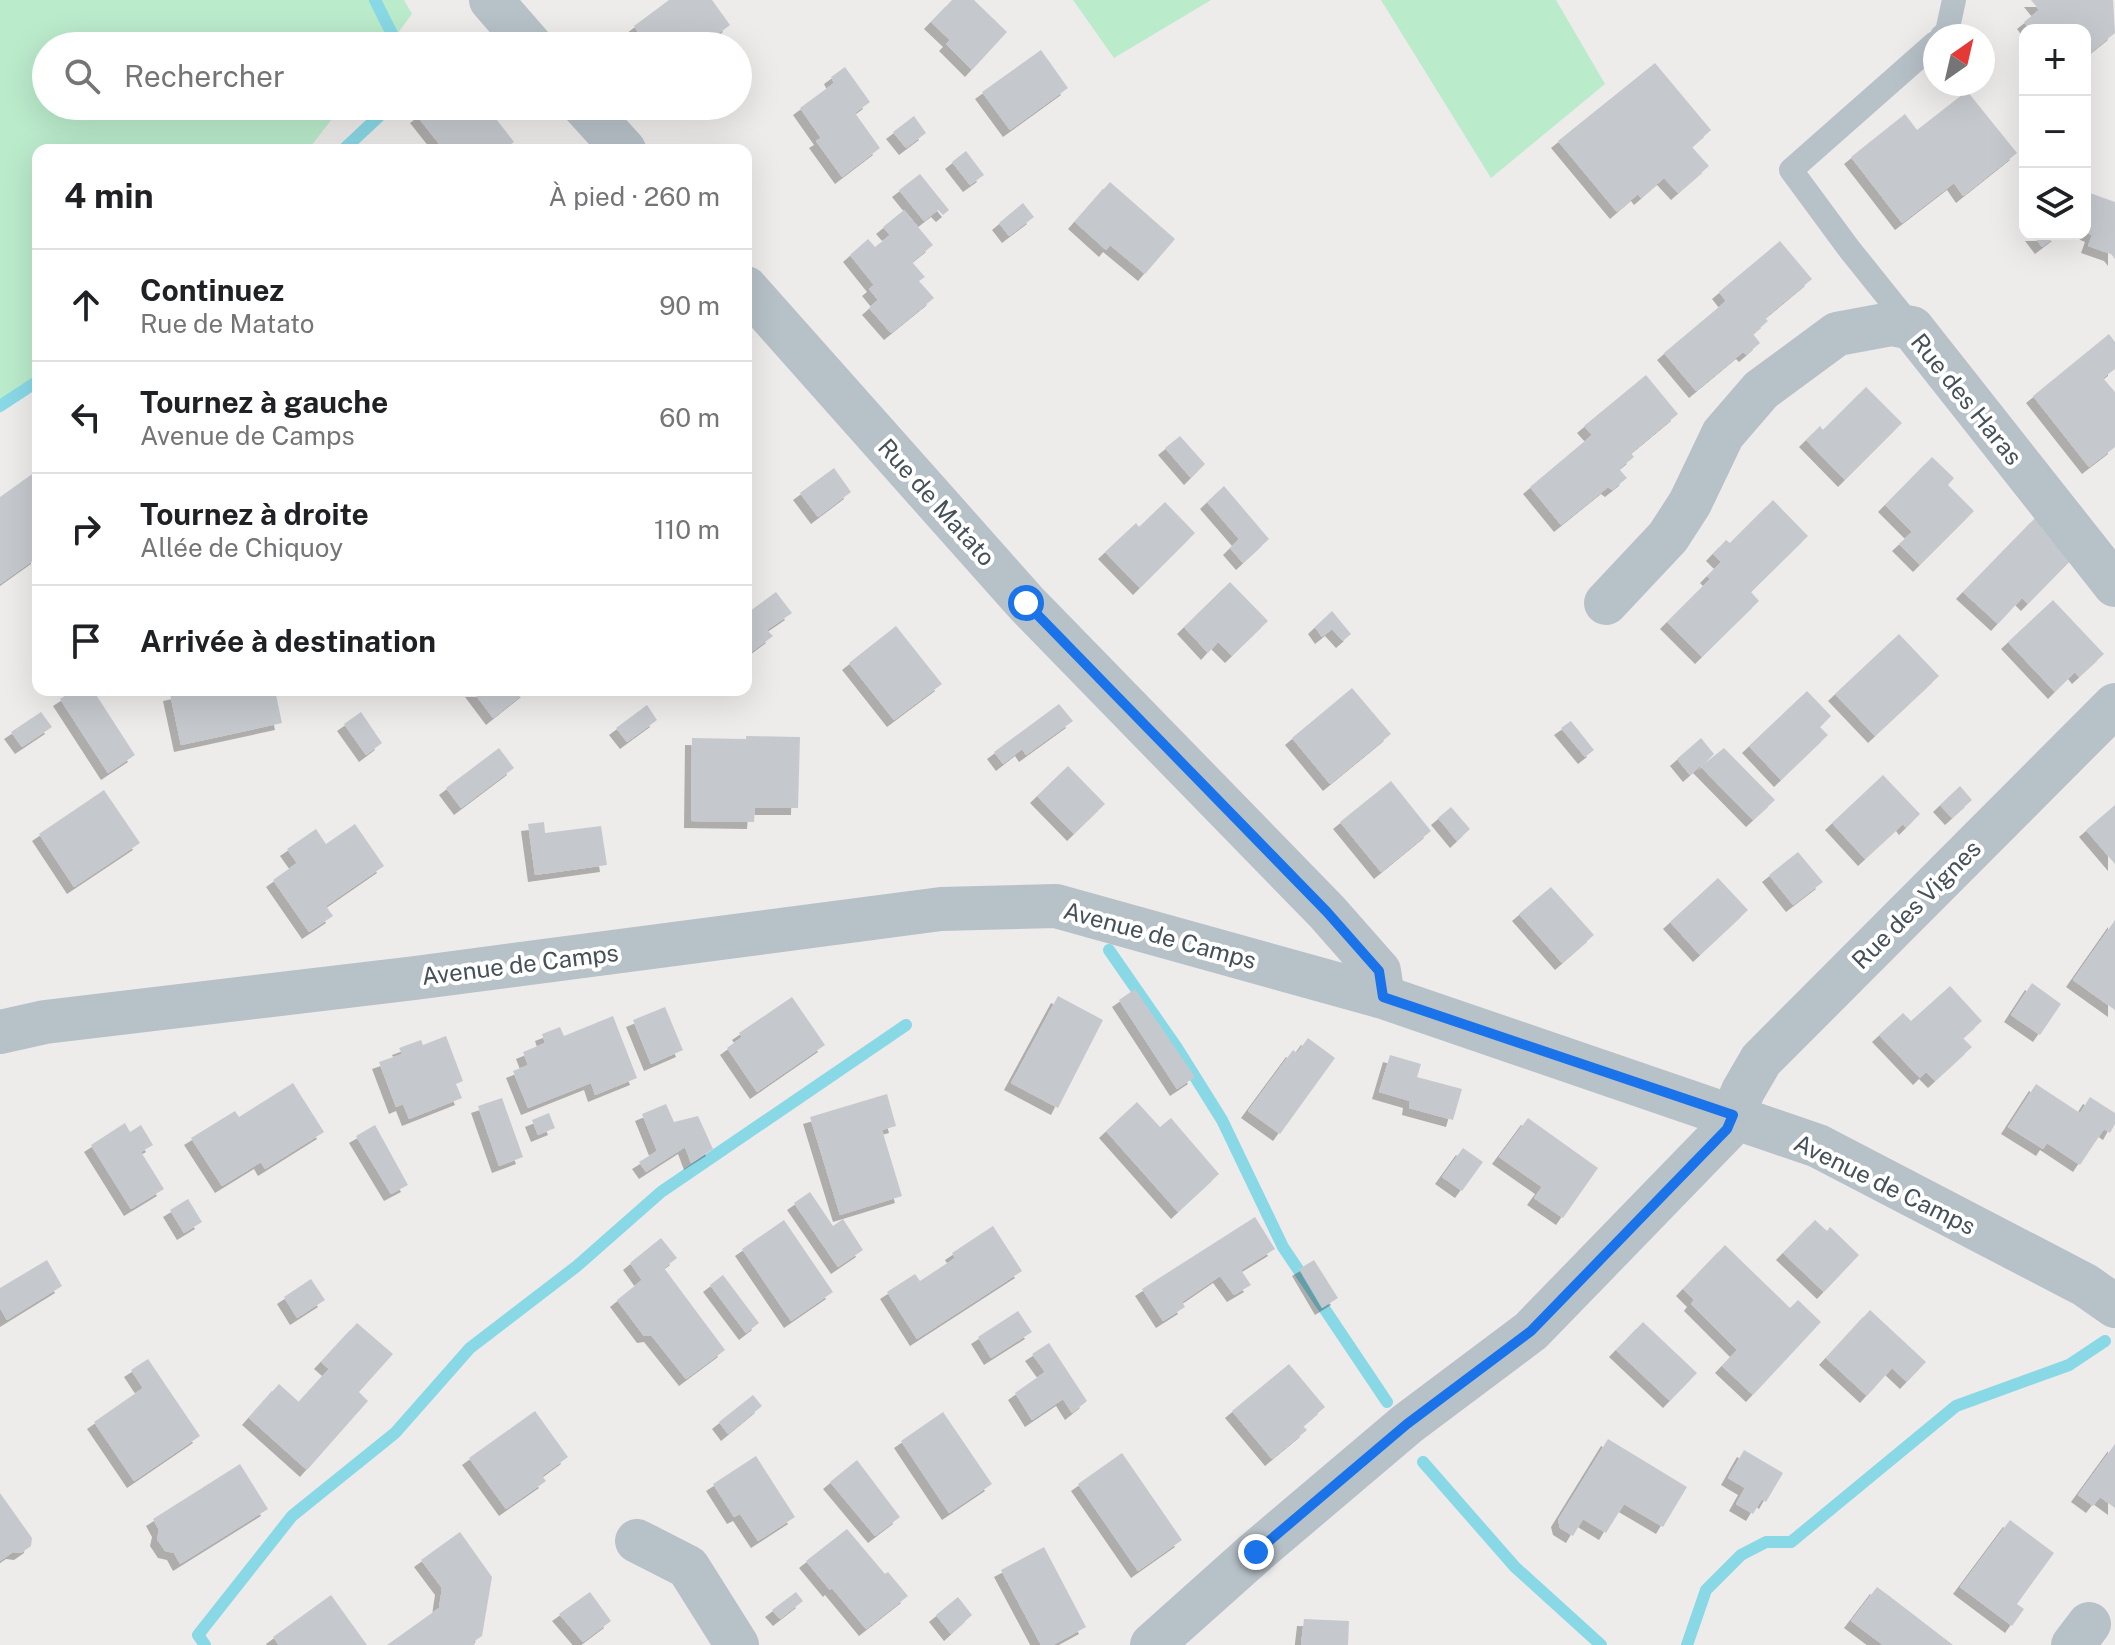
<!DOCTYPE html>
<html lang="fr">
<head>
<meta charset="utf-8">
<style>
	body { margin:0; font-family:"Public Sans",sans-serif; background:#f6f6f6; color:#202124 }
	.controls { position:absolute; right:24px; top:24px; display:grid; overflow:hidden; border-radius:16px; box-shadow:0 8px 32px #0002 }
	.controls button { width:72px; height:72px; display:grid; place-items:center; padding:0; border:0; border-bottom:2px solid #e0e0e0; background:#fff; color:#202124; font:40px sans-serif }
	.compass { position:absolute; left:1923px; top:24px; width:72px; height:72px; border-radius:50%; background:#fff; box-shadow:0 8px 32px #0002; rotate:34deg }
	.stop { position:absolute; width:24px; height:24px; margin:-18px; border:6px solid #1a73e8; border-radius:50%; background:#fff }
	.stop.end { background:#1a73e8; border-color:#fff; box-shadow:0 2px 8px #0008 }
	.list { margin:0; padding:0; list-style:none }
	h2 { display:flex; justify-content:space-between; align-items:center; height:104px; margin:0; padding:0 32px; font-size:34px }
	h2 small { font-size:26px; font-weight:400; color:#757577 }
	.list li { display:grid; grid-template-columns:52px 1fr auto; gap:24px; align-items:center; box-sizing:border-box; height:112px; padding:0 32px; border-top:2px solid #e0e0e0 }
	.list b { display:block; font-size:30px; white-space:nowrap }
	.list p { margin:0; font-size:26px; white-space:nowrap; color:#757577 }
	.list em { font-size:26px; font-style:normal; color:#757577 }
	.icon { flex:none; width:44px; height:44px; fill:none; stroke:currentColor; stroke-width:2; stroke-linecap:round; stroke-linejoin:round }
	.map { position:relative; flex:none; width:2115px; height:1645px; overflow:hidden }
	.search { position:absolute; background:#fff; box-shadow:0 8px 32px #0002; left:32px; top:32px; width:720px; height:88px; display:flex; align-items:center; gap:20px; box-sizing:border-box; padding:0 28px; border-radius:44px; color:#757577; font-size:30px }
	.panel { position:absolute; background:#fff; box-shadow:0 8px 32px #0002; left:32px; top:144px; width:720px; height:552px; border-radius:16px }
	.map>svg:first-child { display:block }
	.green { fill:#baebcb }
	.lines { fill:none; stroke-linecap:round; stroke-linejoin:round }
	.stream { stroke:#89d8e6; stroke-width:12 }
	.building { fill:#c5c9ce; filter:url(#shadow) }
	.service { stroke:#b7c1c8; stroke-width:24 }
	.minor { stroke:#b7c1c8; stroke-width:44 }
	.route { stroke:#1a73e8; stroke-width:10 }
	.labels { text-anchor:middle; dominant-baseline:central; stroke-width:8; stroke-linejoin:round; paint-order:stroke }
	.street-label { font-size:24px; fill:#455058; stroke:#fff }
</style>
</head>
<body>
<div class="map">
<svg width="2115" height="1645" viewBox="0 0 2115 1645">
	<defs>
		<filter id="shadow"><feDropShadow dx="-7" dy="7" stdDeviation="0" flood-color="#0004"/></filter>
	</defs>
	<rect width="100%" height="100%" fill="#eeebeb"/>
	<path class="green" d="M0 0H404L412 14 388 46H46V106H342L308 150H38V384L0 413Z
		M1073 0H1211L1114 58Z
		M1381 0H1556L1605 84 1491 178Z"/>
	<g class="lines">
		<path class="stream" d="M375 0 398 46
			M343 150 390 106
			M0 406 38 381
			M1109 950 1177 1048 1222 1120 1283 1247 1387 1402
			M1423 1462 1515 1567 1601 1645
			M205 1645 198 1635 292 1516 395 1433 470 1348 577 1266 661 1192 906 1025
			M1687 1645 1706 1590 1741 1555 1766 1542H1791L1956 1406 2069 1365 2105 1341"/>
	</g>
	<path class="building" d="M669 0H712L730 25 702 46H648L634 26Z
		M952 0H974L1007 32 972 70 946 44 950 40 931 22Z
		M2031 0H2113L2115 33 2085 57V30H2030L2024 22 2039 10Z
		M1041 50 1068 88 1010 130 982 92Z
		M1655 63 1711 130 1692 147 1709 166 1678 193 1664 178 1641 198 1638 194 1617 212 1558 141Z
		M845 67 870 102 855 113 880 148 842 177 816 141 821 138 800 108 834 83 831 77Z
		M1967 91 2017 153 1963 196 1954 183 1902 223 1851 157 1905 114 1917 130Z
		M430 106H486L514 142 503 150H444L417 116Z
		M914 116 926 133 906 148 893 132Z
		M966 151 984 175 970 185 952 162Z
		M920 174 949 210 943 215 938 210 924 221 899 190Z
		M1110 182 1175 239 1145 274 1110 245 1106 250 1075 222Z
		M2087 192 2115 202V259L2111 254 2088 246 2092 235 2085 232Z
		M1023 203 1034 217 1009 236 999 223Z
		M904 210 933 245 912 262 925 277 919 281 934 298 891 333 869 308 878 300 869 289 874 285 850 255 868 239 875 247 890 235 883 227Z
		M2032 234H2059L2042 247Z
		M1780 241 1812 279 1765 318 1768 321 1753 334 1760 343 1746 355 1743 352 1696 391 1664 353 1726 301 1719 292Z
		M2109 334 2115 342V369L2103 378 2115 392V447L2089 467 2033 396Z
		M1646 375 1678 414 1631 453 1634 457 1619 469 1627 478 1612 490 1608 487 1561 525 1530 487 1592 435 1584 426Z
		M1866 387 1902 423 1845 480 1806 440 1820 426 1823 430Z
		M1180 436 1205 464 1191 478 1165 448Z
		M1932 457 1954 478 1948 485 1974 511 1920 565 1899 544 1912 532 1885 505Z
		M834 468 851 492 818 517 800 493Z
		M35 472 38 477V557L0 584V497Z
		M1224 486 1269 539 1243 563 1230 548 1239 539 1207 502Z
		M1773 500 1808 536 1751 592 1759 601 1702 657 1667 622 1710 579 1707 576 1721 562 1713 554 1726 540 1730 543Z
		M1165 502 1195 533 1140 588 1105 552 1136 523 1139 527Z
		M2037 516 2076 555 2028 604 2022 598 1998 624 1963 592Z
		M1230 582 1268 621 1232 656 1218 642 1208 653 1184 627Z
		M776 592 792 613 767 630 773 636 746 656V614Z
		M2053 600 2104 654 2079 677 2075 672 2055 692 2008 642Z
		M1332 611 1351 634 1343 641 1332 629 1322 637 1315 627Z
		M896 626 942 684 894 720 849 663Z
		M1899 634 1939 676 1875 736 1835 694Z
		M1352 688 1391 734 1330 784 1292 738Z
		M74 690H93L135 755 108 773 60 699Z
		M188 690H275L282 723 181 745 170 694Z
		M472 690H528L493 718Z
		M1807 691 1831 716 1820 727 1828 735 1781 780 1749 746Z
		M1059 704 1073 721 1026 755 1022 749 1003 764 994 752Z
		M647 705 657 720 627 742 616 728Z
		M41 712 52 727 22 747 11 732Z
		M361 712 382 743 366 755 344 724Z
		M1571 721 1594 750 1585 757 1561 728Z
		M746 736 800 737 798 808H755L754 822 691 821 692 738 746 739Z
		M1701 738 1714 754 1704 764 1724 748 1775 800 1753 820 1700 766 1690 775 1677 759Z
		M499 748 514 768 461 808 446 788Z
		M1068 766 1105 804 1074 834 1037 796Z
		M1883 775 1920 814 1906 828 1903 824 1865 859 1832 823Z
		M1391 781 1431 831 1381 872 1340 822Z
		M1960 786 1972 800 1952 818 1940 805Z
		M104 790 140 843 74 887 39 834Z
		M2115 805V864L2086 830Z
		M1451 807 1470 829 1457 841 1438 818Z
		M544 822 545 833 601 826 607 865 535 875 528 824Z
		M355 824 384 866 326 906 333 916 309 932 273 880 297 863 287 849 316 829 326 844Z
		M1798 852 1823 882 1793 905 1769 875Z
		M1718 878 1748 910 1700 955 1670 922Z
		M1551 887 1594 935 1562 963 1519 914Z
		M2115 920V1010L2073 980Z
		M2032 983 2061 1004 2040 1035 2011 1015Z
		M1950 986 1982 1021 1963 1038 1972 1047 1935 1081 1926 1072 1920 1078 1879 1035 1903 1013 1911 1021Z
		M1135 989 1195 1077 1177 1089 1119 1000Z
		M1058 996 1103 1020 1058 1108 1011 1083Z
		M792 997 825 1045 757 1092 727 1048 742 1037 739 1033Z
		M665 1007 683 1050 651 1064 633 1020Z
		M613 1016 637 1078 595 1095 591 1083 528 1108 513 1071 528 1065 523 1052 545 1043 542 1034 560 1027 564 1036Z
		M446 1036 463 1081 456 1084 462 1098 409 1119 403 1104 396 1107 379 1062 402 1054 399 1048 421 1040 423 1045Z
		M1308 1038 1335 1058 1280 1134 1248 1111 1293 1050 1297 1053Z
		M1390 1055 1421 1064 1417 1077 1462 1089 1453 1120 1409 1108 1410 1101 1379 1092Z
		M293 1083 324 1132 265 1169 261 1162 222 1186 191 1138 235 1111 239 1117Z
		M2036 1084 2080 1113 2090 1097 2115 1113V1124L2110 1133 2104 1129 2080 1165 2047 1143 2043 1149 2008 1127Z
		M887 1094 896 1126 882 1130 902 1196 840 1215 810 1117Z
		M502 1098 523 1157 499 1166 478 1106Z
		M1137 1102 1160 1127 1171 1118 1219 1174 1178 1212 1106 1131Z
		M666 1104 674 1122 698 1116 713 1149 691 1163 685 1147 646 1172 639 1162 657 1151 642 1114Z
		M549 1113 555 1128 538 1135 532 1120Z
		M1528 1118 1598 1168 1563 1218 1534 1198 1542 1187 1499 1157Z
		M125 1123 130 1132 141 1125 153 1145 141 1152 164 1189 131 1209 91 1145Z
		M375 1125 408 1185 391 1194 356 1136Z
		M1463 1148 1483 1162 1462 1191 1442 1177Z
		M810 1192 833 1226 843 1219 863 1250 838 1267 794 1203Z
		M188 1199 202 1222 184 1233 170 1210Z
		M1255 1217 1275 1249 1241 1270 1251 1285 1234 1295 1220 1276 1182 1302 1185 1307 1163 1321 1142 1289Z
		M784 1220 833 1292 791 1321 742 1249Z
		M1815 1220 1827 1231 1830 1227 1859 1255 1824 1292 1783 1253Z
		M993 1226 1022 1271 917 1339 887 1292 915 1274 920 1281 955 1258 952 1253Z
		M661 1238 677 1258 664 1268 725 1350 686 1379 651 1335 644 1336 617 1300 642 1280 630 1263Z
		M1725 1245 1790 1308 1798 1300 1821 1322 1753 1395 1722 1366 1737 1350 1691 1304 1694 1300 1683 1289Z
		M47 1260 62 1286 7 1320 0 1308V1288Z
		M1314 1260 1338 1298 1322 1308 1299 1269Z
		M723 1275 759 1323 746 1333 710 1285Z
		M311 1279 325 1300 297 1318 284 1297Z
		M1870 1310 1926 1362 1907 1382 1892 1368 1867 1396 1826 1358Z
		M1018 1311 1032 1332 991 1358 978 1337Z
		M1643 1322 1697 1373 1670 1401 1616 1350Z
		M357 1323 393 1354 359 1392 368 1401 307 1470 249 1418 279 1384 299 1402 329 1369 321 1362Z
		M1049 1343 1087 1401 1072 1413 1063 1399 1032 1420 1015 1393 1045 1372 1032 1354Z
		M148 1359 200 1436 134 1481 94 1422 143 1388 131 1370Z
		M1289 1364 1325 1407 1303 1426 1307 1430 1272 1459 1232 1411Z
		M753 1395 762 1406 728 1434 719 1422Z
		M535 1411 568 1457 542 1476 546 1481 506 1509 469 1458Z
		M943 1412 992 1484 949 1513 901 1441Z
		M1608 1439 1687 1487 1663 1527 1624 1504 1606 1533 1583 1519 1573 1536 1560 1528 1558 1520Z
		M2115 1444V1508L2100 1497 2093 1506 2078 1495Z
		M1744 1450 1783 1473 1766 1502 1762 1499 1753 1514 1736 1504 1745 1488 1728 1478Z
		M1122 1453 1182 1540 1138 1571 1078 1484Z
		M756 1456 795 1517 758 1541 740 1514 734 1517 713 1484Z
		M857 1460 900 1517 875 1536 830 1482Z
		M240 1464 268 1509 180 1564 174 1553 165 1551 157 1539 159 1530 153 1519Z
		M0 1493 32 1538 31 1546 21 1553 13 1552 0 1561Z
		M2010 1520 2054 1553 2017 1604 2024 1609 2012 1626 1960 1587Z
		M847 1529 885 1574 888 1572 908 1596 866 1629 832 1588 830 1590 806 1561Z
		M460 1532 492 1577 482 1636 473 1642 475 1645H387L439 1608 442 1588 421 1560Z
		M1044 1547 1086 1627 1053 1645H1041L1001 1570Z
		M1877 1587 1888 1595 1953 1645H1883L1851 1621Z
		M590 1592 611 1621 583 1642 559 1614Z
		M796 1592 803 1601 780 1619 772 1610Z
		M331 1595 367 1645H279L273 1637Z
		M958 1597 972 1615 951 1634 936 1615Z
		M1304 1619 1349 1621 1348 1645H1301Z"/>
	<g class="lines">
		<path class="service" d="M1942 36 1947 32 1954 0
			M1911 326 1850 250 1791 170 1935 43"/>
		<path class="minor" d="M491 0 531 46
			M584 106 624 150
			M746 288 1026 603 1327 912 1379 971 1383 997
			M1606 603 1668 537 1690 503 1723 434 1761 390 1837 334 1891 324 1912 328 2115 585
			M0 1032 45 1022 415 978 941 909 1056 906 1383 997 1818 1146 2085 1285 2115 1306
			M637 1541 688 1567 737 1645
			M1152 1645 1256 1552 1407 1424 1531 1331 1727 1129 1743 1091 1761 1060 2115 705
			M2073 1645 2089 1624"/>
	</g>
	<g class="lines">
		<path class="route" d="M1026 603 1327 912 1379 971 1383 997 1733 1115 1727 1129 1531 1331 1407 1424 1256 1552"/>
	</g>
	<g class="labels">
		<g class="street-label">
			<text transform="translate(1967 399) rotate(51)">Rue des Haras</text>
			<text transform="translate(937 502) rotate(48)">Rue de Matato</text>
			<text transform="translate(1916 904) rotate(-45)">Rue des Vignes</text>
			<text transform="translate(1160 935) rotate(15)">Avenue de Camps</text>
			<text transform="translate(520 964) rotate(-7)">Avenue de Camps</text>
			<text transform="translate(1885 1184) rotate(26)">Avenue de Camps</text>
		</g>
	</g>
</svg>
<div class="controls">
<button>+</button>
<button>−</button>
<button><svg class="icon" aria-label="layers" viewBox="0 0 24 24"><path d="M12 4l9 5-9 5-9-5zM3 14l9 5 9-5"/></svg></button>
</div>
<svg class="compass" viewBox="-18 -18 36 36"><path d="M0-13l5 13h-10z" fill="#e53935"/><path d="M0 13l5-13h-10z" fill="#757577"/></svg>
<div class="stop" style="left:1026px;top:603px"></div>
<div class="stop end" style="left:1256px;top:1552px"></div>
<div class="search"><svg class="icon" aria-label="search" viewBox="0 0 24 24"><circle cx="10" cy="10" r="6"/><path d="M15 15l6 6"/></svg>Rechercher</div>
<section class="panel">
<h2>4 min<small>À pied · 260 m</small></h2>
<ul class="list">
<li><svg class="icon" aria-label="ahead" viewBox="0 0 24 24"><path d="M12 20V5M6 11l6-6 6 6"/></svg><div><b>Continuez</b><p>Rue de Matato</p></div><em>90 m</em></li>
<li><svg class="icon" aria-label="left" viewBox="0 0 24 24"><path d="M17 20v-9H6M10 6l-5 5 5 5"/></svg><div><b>Tournez à gauche</b><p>Avenue de Camps</p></div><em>60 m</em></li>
<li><svg class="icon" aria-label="right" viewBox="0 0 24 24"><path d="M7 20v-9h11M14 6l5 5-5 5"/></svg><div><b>Tournez à droite</b><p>Allée de Chiquoy</p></div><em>110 m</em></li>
<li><svg class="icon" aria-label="arrive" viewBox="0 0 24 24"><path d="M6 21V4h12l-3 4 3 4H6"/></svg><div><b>Arrivée à destination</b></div></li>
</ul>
</section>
</div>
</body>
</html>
